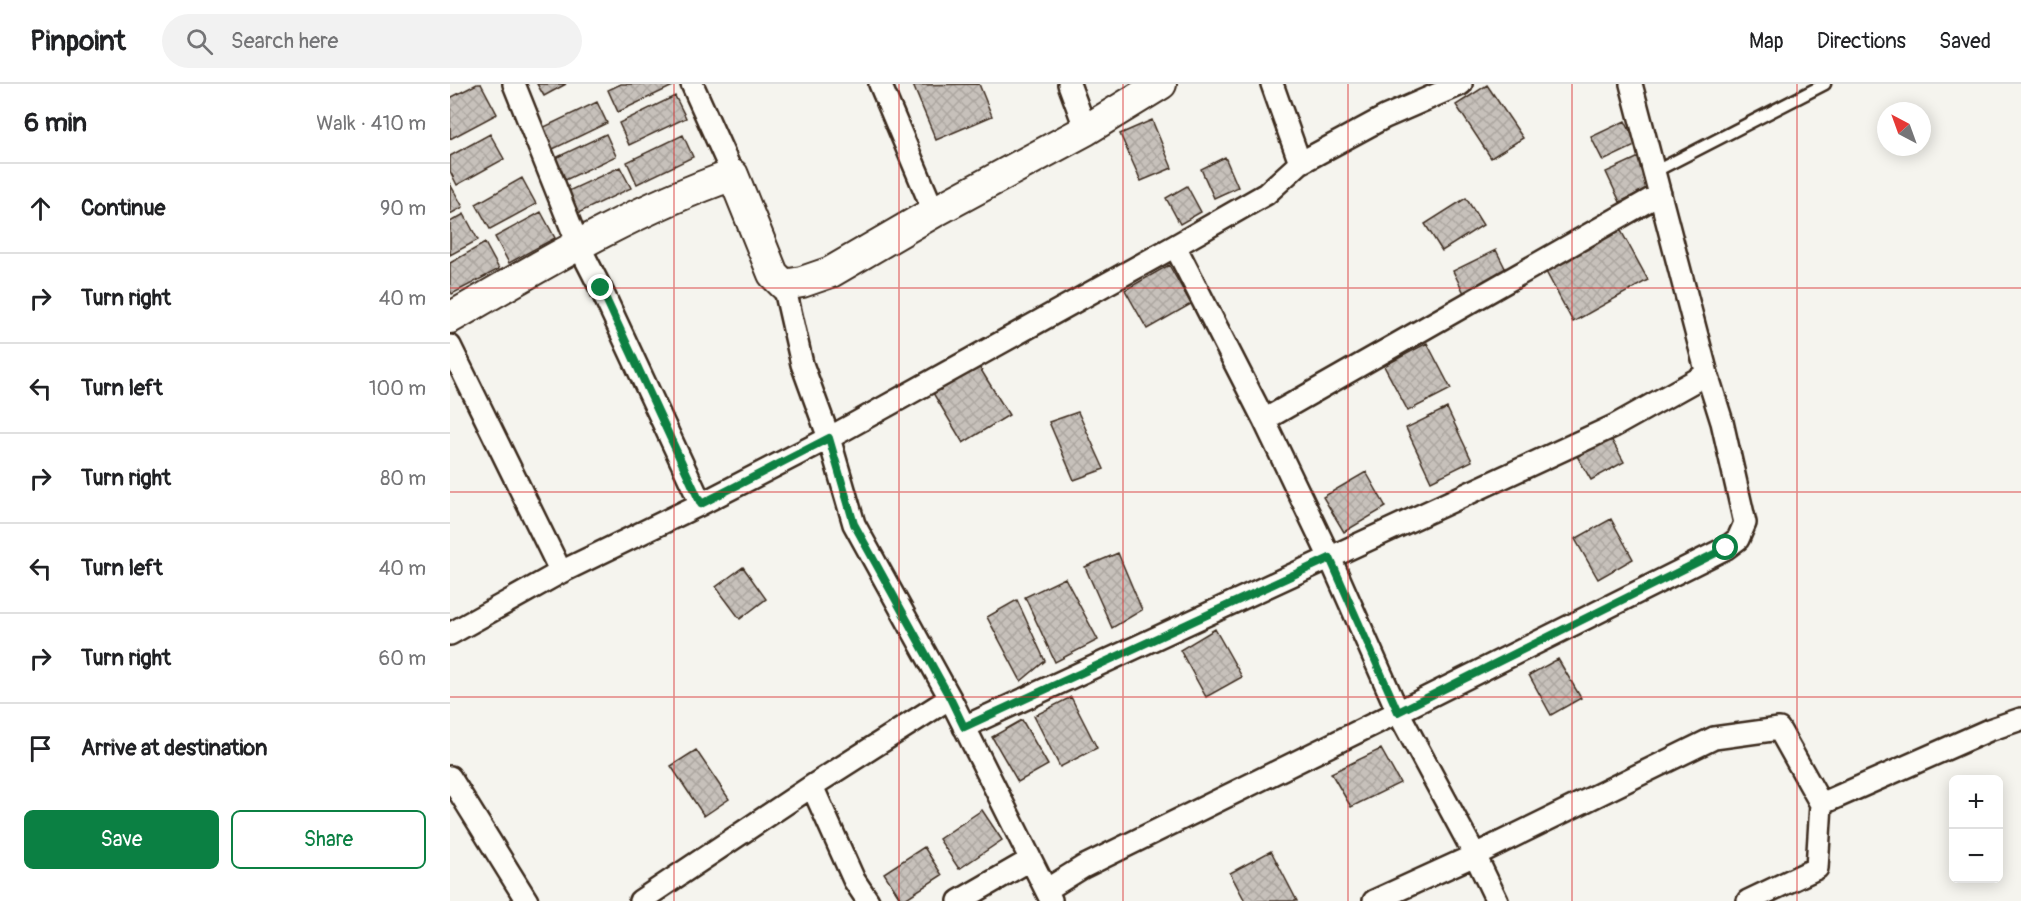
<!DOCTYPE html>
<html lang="en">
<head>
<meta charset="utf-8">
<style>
	body { margin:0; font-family:Pangolin,sans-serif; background:#f2f2f2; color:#202124 }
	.controls { position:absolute; right:18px; bottom:18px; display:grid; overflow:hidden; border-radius:9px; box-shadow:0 3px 15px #0003 }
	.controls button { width:54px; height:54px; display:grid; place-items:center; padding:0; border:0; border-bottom:2px solid #e0e0e0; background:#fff; color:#202124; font:30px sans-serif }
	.compass { position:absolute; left:1427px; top:18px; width:54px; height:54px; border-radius:50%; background:#fff; box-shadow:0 3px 15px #0003; rotate:319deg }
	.stop { position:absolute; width:18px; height:18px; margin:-14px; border:4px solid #0b8043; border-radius:50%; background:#fff }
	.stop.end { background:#0b8043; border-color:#fff; box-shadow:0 2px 6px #0008 }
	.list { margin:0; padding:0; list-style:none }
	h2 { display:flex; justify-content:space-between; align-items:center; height:78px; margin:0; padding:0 24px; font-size:26px }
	h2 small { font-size:20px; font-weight:400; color:#757577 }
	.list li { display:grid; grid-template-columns:39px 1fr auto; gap:18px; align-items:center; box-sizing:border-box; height:90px; padding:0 24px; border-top:2px solid #e0e0e0 }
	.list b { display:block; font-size:22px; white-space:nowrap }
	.list em { font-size:20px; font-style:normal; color:#757577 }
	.actions { display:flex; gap:12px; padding:18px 24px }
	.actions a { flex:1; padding:14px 0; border:2px solid #0b8043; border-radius:9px; text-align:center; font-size:21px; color:#0b8043 }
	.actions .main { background:#0b8043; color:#fff }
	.icon { flex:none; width:33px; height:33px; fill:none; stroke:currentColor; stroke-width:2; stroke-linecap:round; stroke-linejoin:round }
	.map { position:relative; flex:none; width:1571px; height:817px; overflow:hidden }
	header { display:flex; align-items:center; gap:36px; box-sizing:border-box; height:84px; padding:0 30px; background:#fff; border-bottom:2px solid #e0e0e0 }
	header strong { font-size:28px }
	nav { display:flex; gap:33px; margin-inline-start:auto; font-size:21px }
	.search { width:420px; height:54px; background:#f2f2f2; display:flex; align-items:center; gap:15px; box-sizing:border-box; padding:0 21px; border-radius:33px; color:#757577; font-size:22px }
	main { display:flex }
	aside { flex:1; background:#fff }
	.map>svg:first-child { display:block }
	.building { fill:url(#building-cross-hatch); stroke:#3b2a1e; stroke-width:1.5 }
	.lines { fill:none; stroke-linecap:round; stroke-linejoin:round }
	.lane-casing { stroke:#3b2a1e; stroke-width:15 }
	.street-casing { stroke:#3b2a1e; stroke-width:26 }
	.secondary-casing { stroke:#3b2a1e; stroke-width:34 }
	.lane { stroke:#fdfcf7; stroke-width:10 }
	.street { stroke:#fdfcf7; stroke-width:21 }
	.secondary { stroke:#fdfcf7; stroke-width:30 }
	.route { stroke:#0b8043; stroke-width:8 }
	.grid { fill:none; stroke:#d62828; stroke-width:1.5; stroke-opacity:0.55 }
</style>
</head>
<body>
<header>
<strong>Pinpoint</strong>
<div class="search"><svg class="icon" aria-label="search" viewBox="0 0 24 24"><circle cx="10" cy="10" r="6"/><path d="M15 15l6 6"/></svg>Search here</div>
<nav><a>Map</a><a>Directions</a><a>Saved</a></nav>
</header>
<main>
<aside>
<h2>6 min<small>Walk · 410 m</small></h2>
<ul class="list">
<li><svg class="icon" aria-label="ahead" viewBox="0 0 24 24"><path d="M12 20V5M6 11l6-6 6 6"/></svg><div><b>Continue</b></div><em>90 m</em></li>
<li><svg class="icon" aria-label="right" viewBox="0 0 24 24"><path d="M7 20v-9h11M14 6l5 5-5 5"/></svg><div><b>Turn right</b></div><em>40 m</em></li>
<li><svg class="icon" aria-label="left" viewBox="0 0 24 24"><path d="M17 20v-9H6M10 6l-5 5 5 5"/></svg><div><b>Turn left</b></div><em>100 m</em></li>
<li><svg class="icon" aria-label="right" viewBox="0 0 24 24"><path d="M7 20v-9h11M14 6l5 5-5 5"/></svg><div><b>Turn right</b></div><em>80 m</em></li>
<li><svg class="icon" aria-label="left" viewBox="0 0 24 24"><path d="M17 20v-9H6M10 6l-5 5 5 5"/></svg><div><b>Turn left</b></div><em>40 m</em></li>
<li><svg class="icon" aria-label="right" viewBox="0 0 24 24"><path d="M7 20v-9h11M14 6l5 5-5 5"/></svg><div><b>Turn right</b></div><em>60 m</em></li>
<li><svg class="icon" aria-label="arrive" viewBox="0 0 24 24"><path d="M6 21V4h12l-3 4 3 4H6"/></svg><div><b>Arrive at destination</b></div></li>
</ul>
<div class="actions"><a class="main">Save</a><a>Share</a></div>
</aside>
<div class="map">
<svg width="1571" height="817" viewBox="0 0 1571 817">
	<defs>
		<pattern id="building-cross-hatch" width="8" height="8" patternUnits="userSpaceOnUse" patternTransform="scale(1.5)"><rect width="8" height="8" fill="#c7c1bb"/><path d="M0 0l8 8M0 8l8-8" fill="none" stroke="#aca6a0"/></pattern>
	</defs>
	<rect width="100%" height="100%" fill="#f5f4ee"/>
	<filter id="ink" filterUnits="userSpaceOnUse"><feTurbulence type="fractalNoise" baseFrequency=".0167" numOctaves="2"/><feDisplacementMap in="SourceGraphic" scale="12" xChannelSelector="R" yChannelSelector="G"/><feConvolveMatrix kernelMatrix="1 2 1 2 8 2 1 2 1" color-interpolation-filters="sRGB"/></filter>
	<g filter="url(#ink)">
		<path class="building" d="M27 0H31L47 30 0 55V14Z
			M87 0H116L94 12Z
			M171 0H224L225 1 168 28 158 6Z
			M529 0 542 32 486 56 463 1Z
			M1037 1 1073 54 1041 74 1006 21Z
			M225 12 236 34 179 61 169 39Z
			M147 18 157 39 101 66 90 45Z
			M702 36 722 84 691 97 670 50Z
			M1175 37 1187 61 1153 77 1141 53Z
			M40 50 54 75 7 101 0 87V72Z
			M156 50 166 72 109 99 99 77Z
			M233 51 243 73 187 100 177 78Z
			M775 73 788 103 764 114 751 85Z
			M1189 73 1203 102 1170 118 1156 88Z
			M170 83 181 104 124 131 114 109Z
			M72 94 86 120 40 145 26 120Z
			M0 100 13 123 0 130Z
			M737 102 751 128 730 140 716 114Z
			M1016 114 1033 141 992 167 975 140Z
			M91 128 105 154 59 179 45 153Z
			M14 130 28 156 0 171V138Z
			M1169 143 1198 196 1123 238 1094 184Z
			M35 159 49 185 2 210 0 206V179Z
			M1046 166 1057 188 1014 209 1003 187Z
			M719 181 741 220 697 245 675 206Z
			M977 259 1001 305 958 327 934 282Z
			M528 281 559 331 513 359 483 309Z
			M997 324 1022 377 981 397 956 344Z
			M628 328 654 385 624 396 599 338Z
			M1160 353 1174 378 1141 396 1127 372Z
			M916 388 936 423 894 448 873 413Z
			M1161 435 1183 475 1148 495 1125 455Z
			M668 469 692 526 662 544 635 483Z
			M293 483 316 515 290 535 266 503Z
			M615 494 648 556 605 578 575 513Z
			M567 516 595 577 571 597 537 533Z
			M765 545 792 593 756 613 730 566Z
			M1108 575 1131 614 1101 631 1079 591Z
			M621 613 647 664 610 683 584 632Z
			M572 636 598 681 568 698 542 653Z
			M931 665 950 699 901 723 881 689Z
			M246 666 279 715 254 732 221 682Z
			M532 726 552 756 509 785 489 755Z
			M474 763 492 791 452 817 434 789Z
			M821 767 847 817H795L780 789Z"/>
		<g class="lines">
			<defs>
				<path id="lane" d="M1204 88 1375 0"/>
				<path id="street" d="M64 0 128 160 151 205 251 420
					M242 0 283 91
					M430 0 484 128
					M619 0 636 46
					M850 79 935 33 1011 0
					M725 162 814 336 880 474 948 628 1025 771 1047 817
					M0 262 111 488
					M814 336 1210 110
					M0 550 111 488 251 420 379 354 352 280 334 201
					M514 643 1164 342 1257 290
					M0 693 77 817
					M362 702 404 796 418 817
					M1371 720 1539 646 1571 635
					M596 806 633 783 948 628 1276 464 1288 455 1295 439 1272 338 1257 290 1181 0
					M601 816 500 614 404 440 379 354 725 162 816 110 850 79 822 0
					M190 817 362 702 500 614
					M509 817 580 776
					M924 817 1025 771 1264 654 1329 645 1371 720 1367 784 1298 817"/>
				<path id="secondary" d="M0 234C92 181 182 126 283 91L323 190 334 201 352 198 381 188 484 128 636 46 711 0"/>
			</defs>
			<use href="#lane" class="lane-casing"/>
			<use href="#street" class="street-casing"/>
			<use href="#secondary" class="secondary-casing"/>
			<use href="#lane" class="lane"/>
			<use href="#street" class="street"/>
			<use href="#secondary" class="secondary"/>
		</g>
	</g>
	<g class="lines" filter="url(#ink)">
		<path class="route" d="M151 204 251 420 379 354 404 440 500 614 514 643 880 474 948 628 1276 464"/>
	</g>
	<path class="grid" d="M224 0V817M449 0V817M673 0V817M898 0V817M1122 0V817M1347 0V817M0 204H1571M0 408H1571M0 613H1571"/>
</svg>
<div class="controls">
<button>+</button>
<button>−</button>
</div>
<svg class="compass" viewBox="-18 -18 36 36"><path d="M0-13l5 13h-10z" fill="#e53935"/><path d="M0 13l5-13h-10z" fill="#757577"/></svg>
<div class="stop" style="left:1276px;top:464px"></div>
<div class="stop end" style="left:151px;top:204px"></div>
</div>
</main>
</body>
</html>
